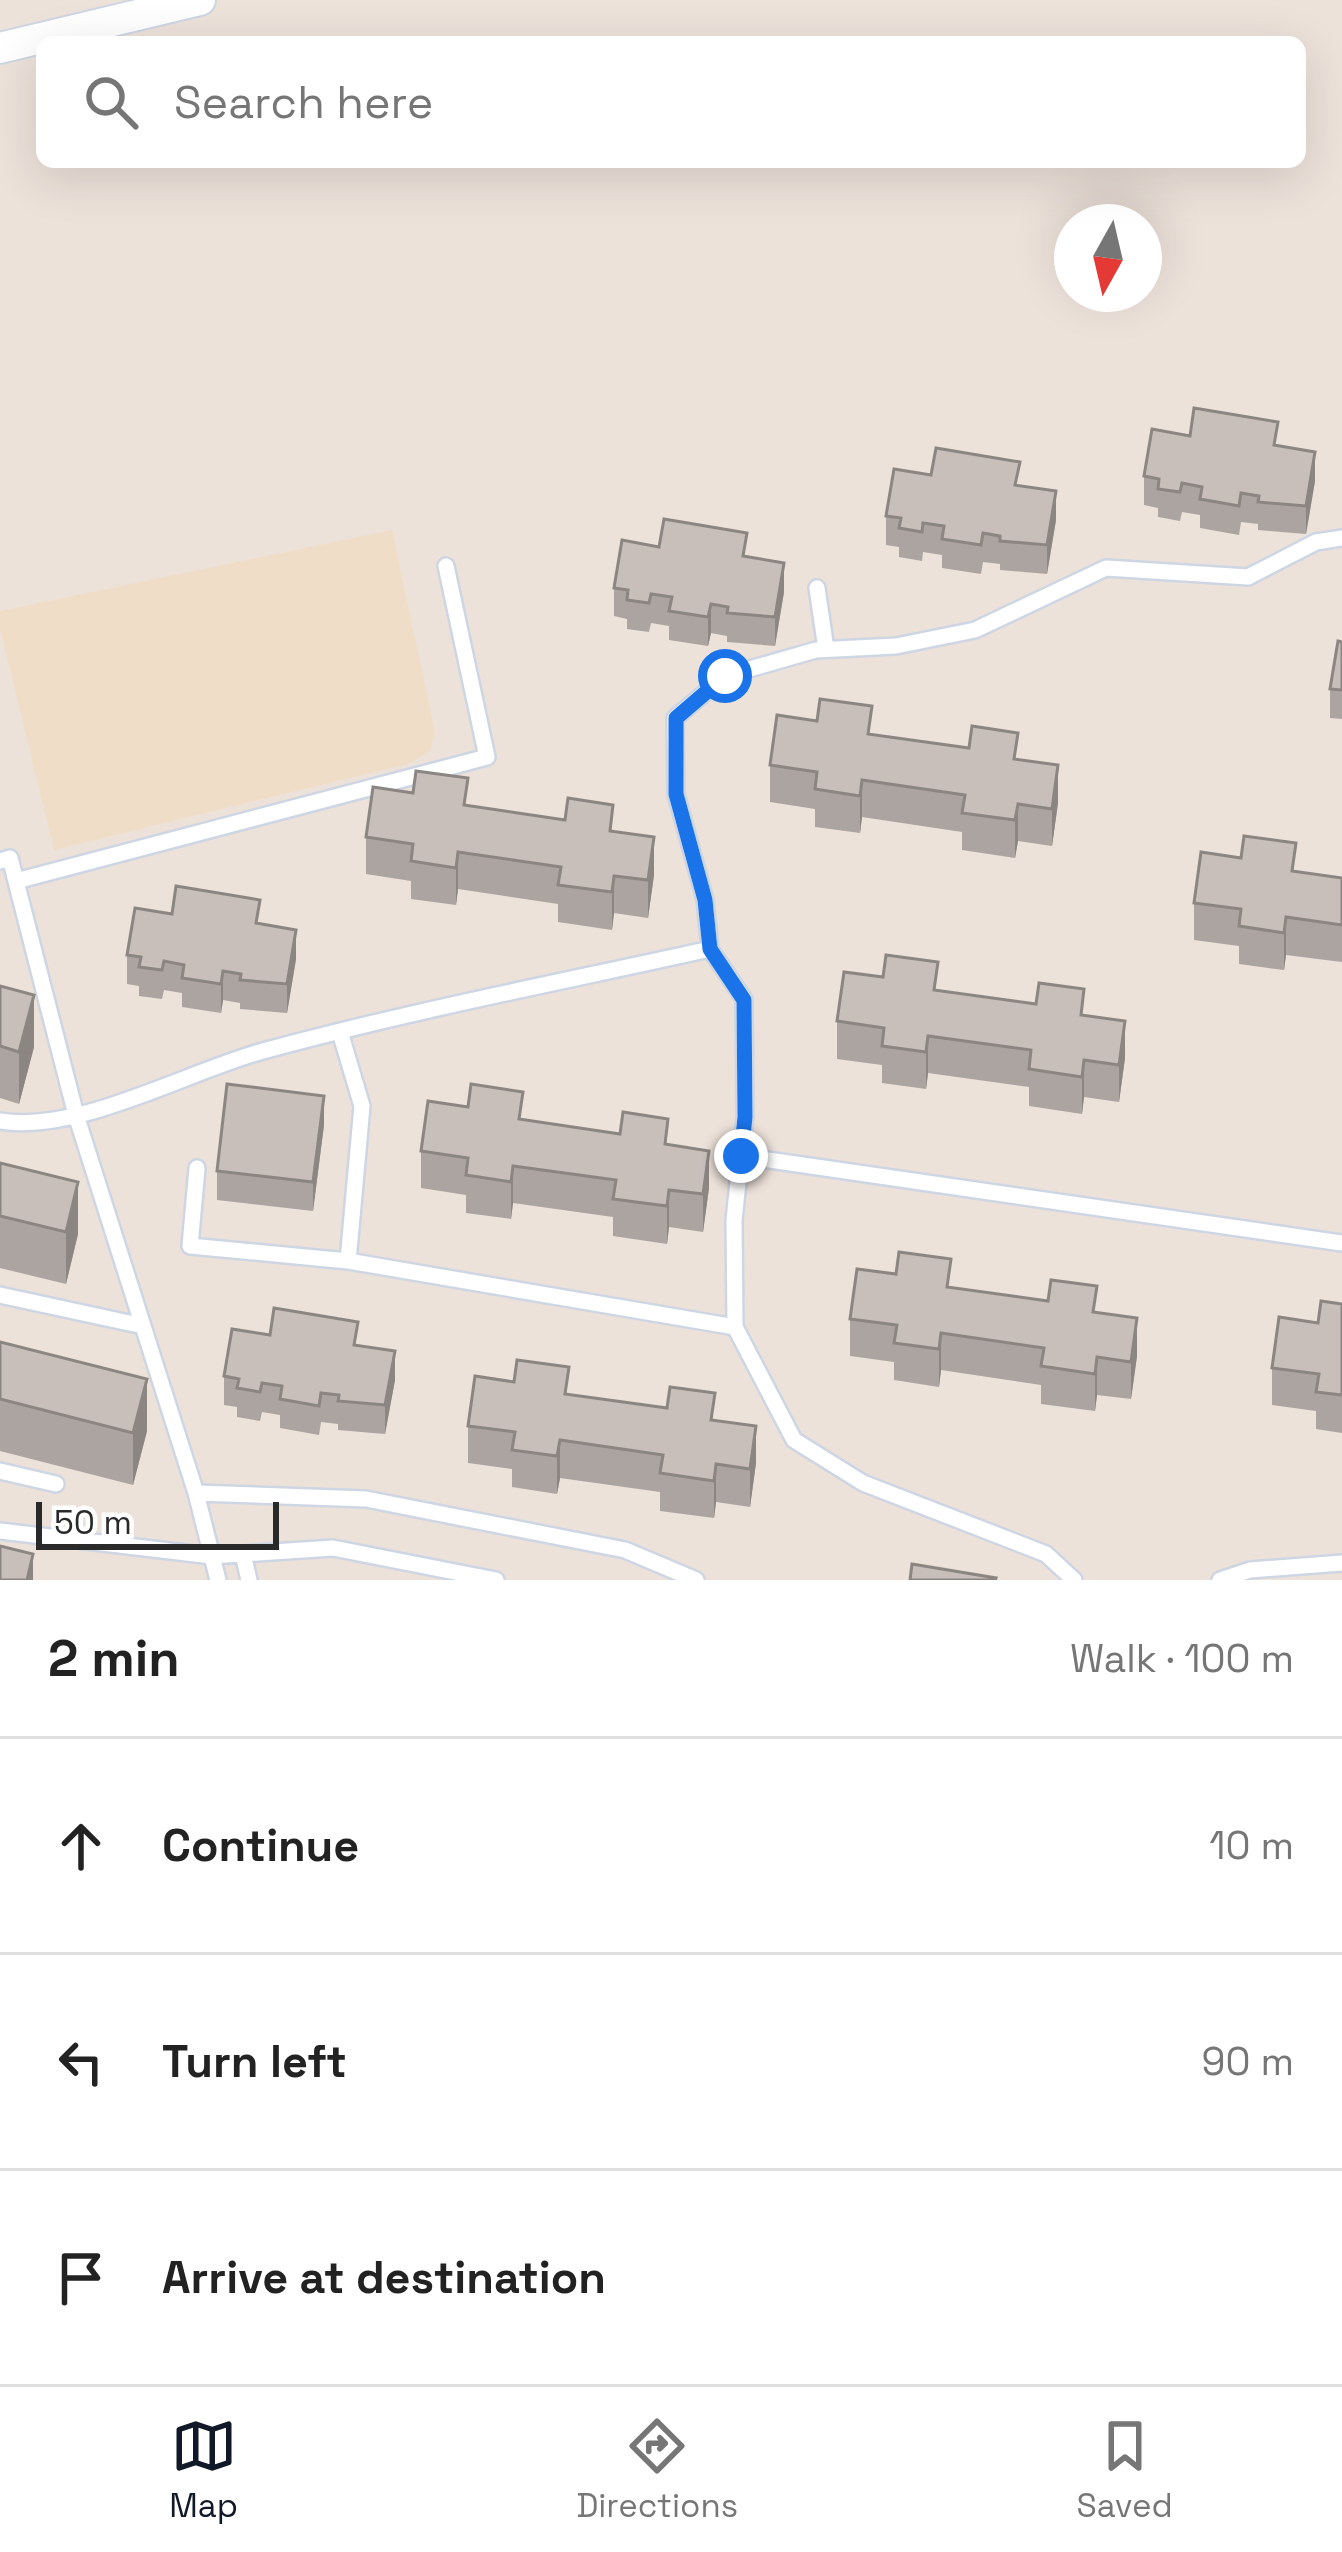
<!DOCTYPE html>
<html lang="en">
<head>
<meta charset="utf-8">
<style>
	body { margin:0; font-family:"Space Grotesk",sans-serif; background:#f2f2f2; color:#222 }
	.compass { position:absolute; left:1054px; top:204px; width:108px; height:108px; border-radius:50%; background:#fff; box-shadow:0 12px 48px #0002; rotate:188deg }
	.scale { position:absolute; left:36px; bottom:30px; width:243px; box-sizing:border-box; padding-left:12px; border:6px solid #292929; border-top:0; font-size:33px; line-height:42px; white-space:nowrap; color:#292929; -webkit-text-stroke:9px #fff; paint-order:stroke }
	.stop { position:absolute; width:36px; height:36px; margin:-27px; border:9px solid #1a73e8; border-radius:50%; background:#fff }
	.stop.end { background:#1a73e8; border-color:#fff; box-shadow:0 3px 12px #0008 }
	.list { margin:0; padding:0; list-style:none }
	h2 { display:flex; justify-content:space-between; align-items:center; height:156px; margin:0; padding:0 48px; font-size:51px }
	h2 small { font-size:39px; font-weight:400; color:#767676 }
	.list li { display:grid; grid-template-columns:78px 1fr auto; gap:36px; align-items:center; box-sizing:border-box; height:216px; padding:0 48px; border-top:3px solid #e0e0e0 }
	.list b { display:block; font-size:45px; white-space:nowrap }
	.list em { font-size:39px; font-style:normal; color:#767676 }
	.icon { flex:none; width:66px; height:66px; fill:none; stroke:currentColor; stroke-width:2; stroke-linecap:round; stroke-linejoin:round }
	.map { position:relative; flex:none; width:1342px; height:1580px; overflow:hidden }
	.search { position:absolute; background:#fff; box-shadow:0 12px 48px #0002; left:36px; right:36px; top:36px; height:132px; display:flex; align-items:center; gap:30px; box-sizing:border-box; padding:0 42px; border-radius:18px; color:#767676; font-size:45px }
	.sheet { height:804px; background:#fff }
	nav { display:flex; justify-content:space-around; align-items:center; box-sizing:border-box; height:168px; border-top:3px solid #e0e0e0; background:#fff; font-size:33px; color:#767676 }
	nav a { display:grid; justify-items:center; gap:6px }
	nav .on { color:#111827 }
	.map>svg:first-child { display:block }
	.education { fill:#f0ddc8 }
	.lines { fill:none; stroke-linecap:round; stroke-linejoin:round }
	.lane-casing { stroke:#cfd6e3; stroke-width:20 }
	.street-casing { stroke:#cfd6e3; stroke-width:34 }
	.lane { stroke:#fff; stroke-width:15 }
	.street { stroke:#fff; stroke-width:30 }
	.wall { fill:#aca4a0 }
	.shaded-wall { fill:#8c8682 }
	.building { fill:#c8bfba; stroke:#8c8682; stroke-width:3 }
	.route { stroke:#1a73e8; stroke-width:15 }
</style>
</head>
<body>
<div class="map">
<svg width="1342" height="1580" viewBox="0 0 1342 1580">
	<rect width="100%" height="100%" fill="#ede2da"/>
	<path class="education" d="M392 530 435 732 430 751 411 763 54 850 0 629V611Z"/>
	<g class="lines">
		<defs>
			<path id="lane" d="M817 588 826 649
				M0 861 10 858 76 1115 196 1493 218 1580
				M16 881 487 757 446 566
				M710 949 744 999 745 1117 734 1220 735 1327 794 1440 863 1483 1046 1554 1074 1580
				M340 1032 362 1106 348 1261 735 1327
				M0 1121C77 1134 186 1072 263 1051 410 1011 561 982 710 949L705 900 676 794 675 718 725 676 816 650 896 646 975 630 1106 568 1248 577 1316 542 1342 538
				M741 1156 1342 1243
				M197 1168 190 1246 348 1261
				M0 1295 143 1326
				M0 1471 56 1484
				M196 1493 366 1499 625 1550 696 1580
				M0 1531 212 1556 333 1548 496 1580
				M243 1554 249 1580
				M1220 1580 1250 1570 1342 1563"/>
			<path id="street" d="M0 48 200 0"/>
		</defs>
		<use href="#lane" class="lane-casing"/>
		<use href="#street" class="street-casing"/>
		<use href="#lane" class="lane"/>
		<use href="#street" class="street"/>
	</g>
	<path class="wall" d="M1190 436 1278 446 1315 481 1306 534 1258 530V524L1241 522 1239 535 1200 528V515L1182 512 1180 521 1158 517V508L1144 505V476Z
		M931 475 1020 486 1056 520 1047 574 1000 570V564L983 562 981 574 942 568V555L923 552 922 561 899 557V547L886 545V516Z
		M659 547 747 557 784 592 775 646 727 642V636L711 633 708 646 669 640V626L651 623 649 632 627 629V619L614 616V588Z
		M1342 642V719L1330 718V689Z
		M817 721 872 734 1018 760 1058 803 1052 846 1018 841 1015 858 962 850V832L862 817 860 833 815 827V809L770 802V765Z
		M468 806 613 831 654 875 648 918 614 913 612 930 558 922V904L458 889 456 905 411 899V881L366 874V837Z
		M1296 872 1342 878V962L1286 955 1284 970 1239 964V946L1194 940V903Z
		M172 914 260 924 296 959 287 1013 240 1009V1003L223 1000 221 1013 182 1007V993L164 990 162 999 139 996V986L127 984V955Z
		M0 986 34 1047 19 1104 0 1098Z
		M938 990 1084 1015 1125 1058 1119 1102 1084 1097 1082 1114 1029 1106V1087L928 1073 926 1089 882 1083V1065L837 1059V1021Z
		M523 1120 668 1145 709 1188 703 1232 669 1227 667 1244 613 1236V1217L513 1203 511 1219 466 1213V1195L421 1188V1151Z
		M324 1125 313 1211 217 1200V1171Z
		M0 1163 78 1234 66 1284 0 1268Z
		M951 1288 1097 1312 1137 1356 1131 1399 1097 1395 1095 1411 1041 1404V1385L941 1370 939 1387 894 1380V1362L850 1356V1319Z
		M1342 1304V1433L1316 1429V1411L1272 1405V1368L1318 1323Z
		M270 1335 358 1345 395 1380 385 1434 338 1430V1424L321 1422 319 1435 280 1428V1415L262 1412 260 1421 237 1417V1407L224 1405V1376Z
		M0 1342 147 1431 133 1485 0 1451Z
		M569 1395 715 1420 756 1463 750 1507 716 1502 714 1518 660 1511V1492L560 1478 557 1494 512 1487V1469L468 1463V1426Z"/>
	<path class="shaded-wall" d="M1315 452V481L1306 534V506Z
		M1056 491V520L1047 574V545Z
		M784 563V592L775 646V617Z
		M711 604V633L708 646V617Z
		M1058 765V803L1052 846V809Z
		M862 780V817L860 833V796Z
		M1018 804V841L1015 858V820Z
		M654 837V875L648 918V880Z
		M458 852V889L456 905V868Z
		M614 876V913L612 930V892Z
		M1286 917V955L1284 970V933Z
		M296 930V959L287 1013V984Z
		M223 971V1000L221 1013V984Z
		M34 995V1047L19 1104V1052Z
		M1125 1021V1058L1119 1102V1065Z
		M928 1036V1073L926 1089V1052Z
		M1084 1060V1097L1082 1114V1077Z
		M324 1096V1125L313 1211V1182Z
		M709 1151V1188L703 1232V1194Z
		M513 1166V1203L511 1219V1182Z
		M78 1182V1234L66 1284V1232Z
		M669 1190V1227L667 1244V1206Z
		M1137 1318V1356L1131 1399V1362Z
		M941 1333V1370L939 1387V1349Z
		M395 1351V1380L385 1434V1405Z
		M1097 1357V1395L1095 1411V1374Z
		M147 1379V1431L133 1485V1433Z
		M756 1426V1463L750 1507V1469Z
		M560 1440V1478L557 1494V1456Z
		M716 1464V1502L714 1518V1481Z
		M33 1554V1580H27Z"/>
	<path class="building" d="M1194 408 1278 422 1274 445 1315 452 1306 506 1258 502 1259 496 1241 493 1239 506 1200 499 1202 487 1182 483 1180 492 1158 489 1159 479 1144 476 1152 429 1190 436Z
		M936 448 1020 462 1015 485 1056 491 1047 545 1000 541V536L983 533 981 545 942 539 944 526 923 523 922 532 899 528 901 518 886 516 894 469 931 475Z
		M664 519 747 533 743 556 784 563 775 617 727 613 728 607 711 604 708 617 669 611 672 597 651 594 649 603 627 600 628 590 614 588 622 540 659 547Z
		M1338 641 1342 642V690L1330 689Z
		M820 699 872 706 868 734 969 748 972 726 1018 733 1014 759 1058 765 1052 809 1018 804 1015 820 962 813 965 795 862 780 860 796 815 789 817 772 770 765 777 715 817 721Z
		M416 771 468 778 464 805 565 820 568 798 613 805 610 831 654 837 648 880 614 876 612 892 558 885 561 867 458 852 456 868 411 861 413 844 366 837 373 787 413 793Z
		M1244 836 1296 843 1292 871 1342 878V925L1286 917 1284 933 1239 926 1241 909 1194 903 1201 852 1241 858Z
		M176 886 260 900 256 923 296 930 287 984 240 980 241 974 223 971 221 984 182 978 184 965 164 961 162 970 139 967 141 957 127 955 135 908 172 914Z
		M886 955 938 962 934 990 1036 1004 1039 983 1084 989 1081 1015 1125 1021 1119 1065 1084 1060 1082 1077 1029 1069 1031 1050 928 1036 926 1052 882 1046 884 1028 837 1021 844 972 883 977Z
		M0 986 34 995 19 1052 0 1046Z
		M227 1084 324 1096 313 1182 217 1171Z
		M471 1084 523 1092 519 1119 620 1134 623 1112 668 1119 665 1144 709 1151 703 1194 669 1190 667 1206 613 1199 616 1180 513 1166 511 1182 466 1175 468 1158 421 1151 428 1101 468 1107Z
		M0 1163 78 1182 66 1232 0 1216Z
		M899 1252 951 1259 947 1287 1048 1301 1051 1280 1097 1286 1093 1312 1137 1318 1131 1362 1097 1357 1095 1374 1041 1366 1044 1348 941 1333 939 1349 894 1343 897 1325 850 1319 857 1269 896 1274Z
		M1321 1301 1342 1304V1395L1316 1392 1319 1374 1272 1368 1279 1317 1318 1323Z
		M274 1308 358 1322 354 1345 395 1351 385 1405 338 1401 339 1395 321 1393 319 1406 280 1399 282 1386 262 1383 260 1392 237 1388 239 1379 224 1376 232 1329 270 1335Z
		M0 1342 147 1379 133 1433 0 1399Z
		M517 1360 569 1367 565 1394 667 1408 670 1387 715 1393 711 1420 756 1426 750 1469 716 1464 714 1481 660 1473 663 1455 560 1440 557 1456 512 1450 515 1432 468 1426 475 1376 514 1382Z
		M0 1546 33 1554 27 1580H0Z
		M912 1564 996 1578 995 1580H910Z"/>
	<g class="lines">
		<path class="route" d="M725 676 676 718V794L705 900 710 949 744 1000 745 1117 741 1156"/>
	</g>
</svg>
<svg class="compass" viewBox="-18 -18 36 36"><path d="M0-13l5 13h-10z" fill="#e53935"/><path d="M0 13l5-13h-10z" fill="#767676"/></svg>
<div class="scale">50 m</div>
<div class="stop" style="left:725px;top:676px"></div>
<div class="stop end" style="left:741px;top:1156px"></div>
<div class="search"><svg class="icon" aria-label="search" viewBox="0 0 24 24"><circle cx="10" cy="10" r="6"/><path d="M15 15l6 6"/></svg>Search here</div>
</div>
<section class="sheet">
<h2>2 min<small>Walk · 100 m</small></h2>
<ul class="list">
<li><svg class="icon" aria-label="ahead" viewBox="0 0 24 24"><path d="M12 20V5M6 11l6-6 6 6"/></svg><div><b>Continue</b></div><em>10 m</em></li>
<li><svg class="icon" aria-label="left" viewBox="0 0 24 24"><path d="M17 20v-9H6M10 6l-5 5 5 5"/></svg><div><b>Turn left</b></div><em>90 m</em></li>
<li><svg class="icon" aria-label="arrive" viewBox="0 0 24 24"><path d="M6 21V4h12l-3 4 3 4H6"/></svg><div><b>Arrive at destination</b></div></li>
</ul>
</section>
<nav>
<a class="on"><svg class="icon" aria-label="map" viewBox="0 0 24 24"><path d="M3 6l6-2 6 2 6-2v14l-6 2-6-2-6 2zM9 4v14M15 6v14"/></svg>Map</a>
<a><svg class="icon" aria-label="directions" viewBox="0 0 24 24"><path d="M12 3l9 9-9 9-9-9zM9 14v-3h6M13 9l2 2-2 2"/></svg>Directions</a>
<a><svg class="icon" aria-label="saved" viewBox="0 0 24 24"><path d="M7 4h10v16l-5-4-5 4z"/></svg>Saved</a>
</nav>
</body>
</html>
